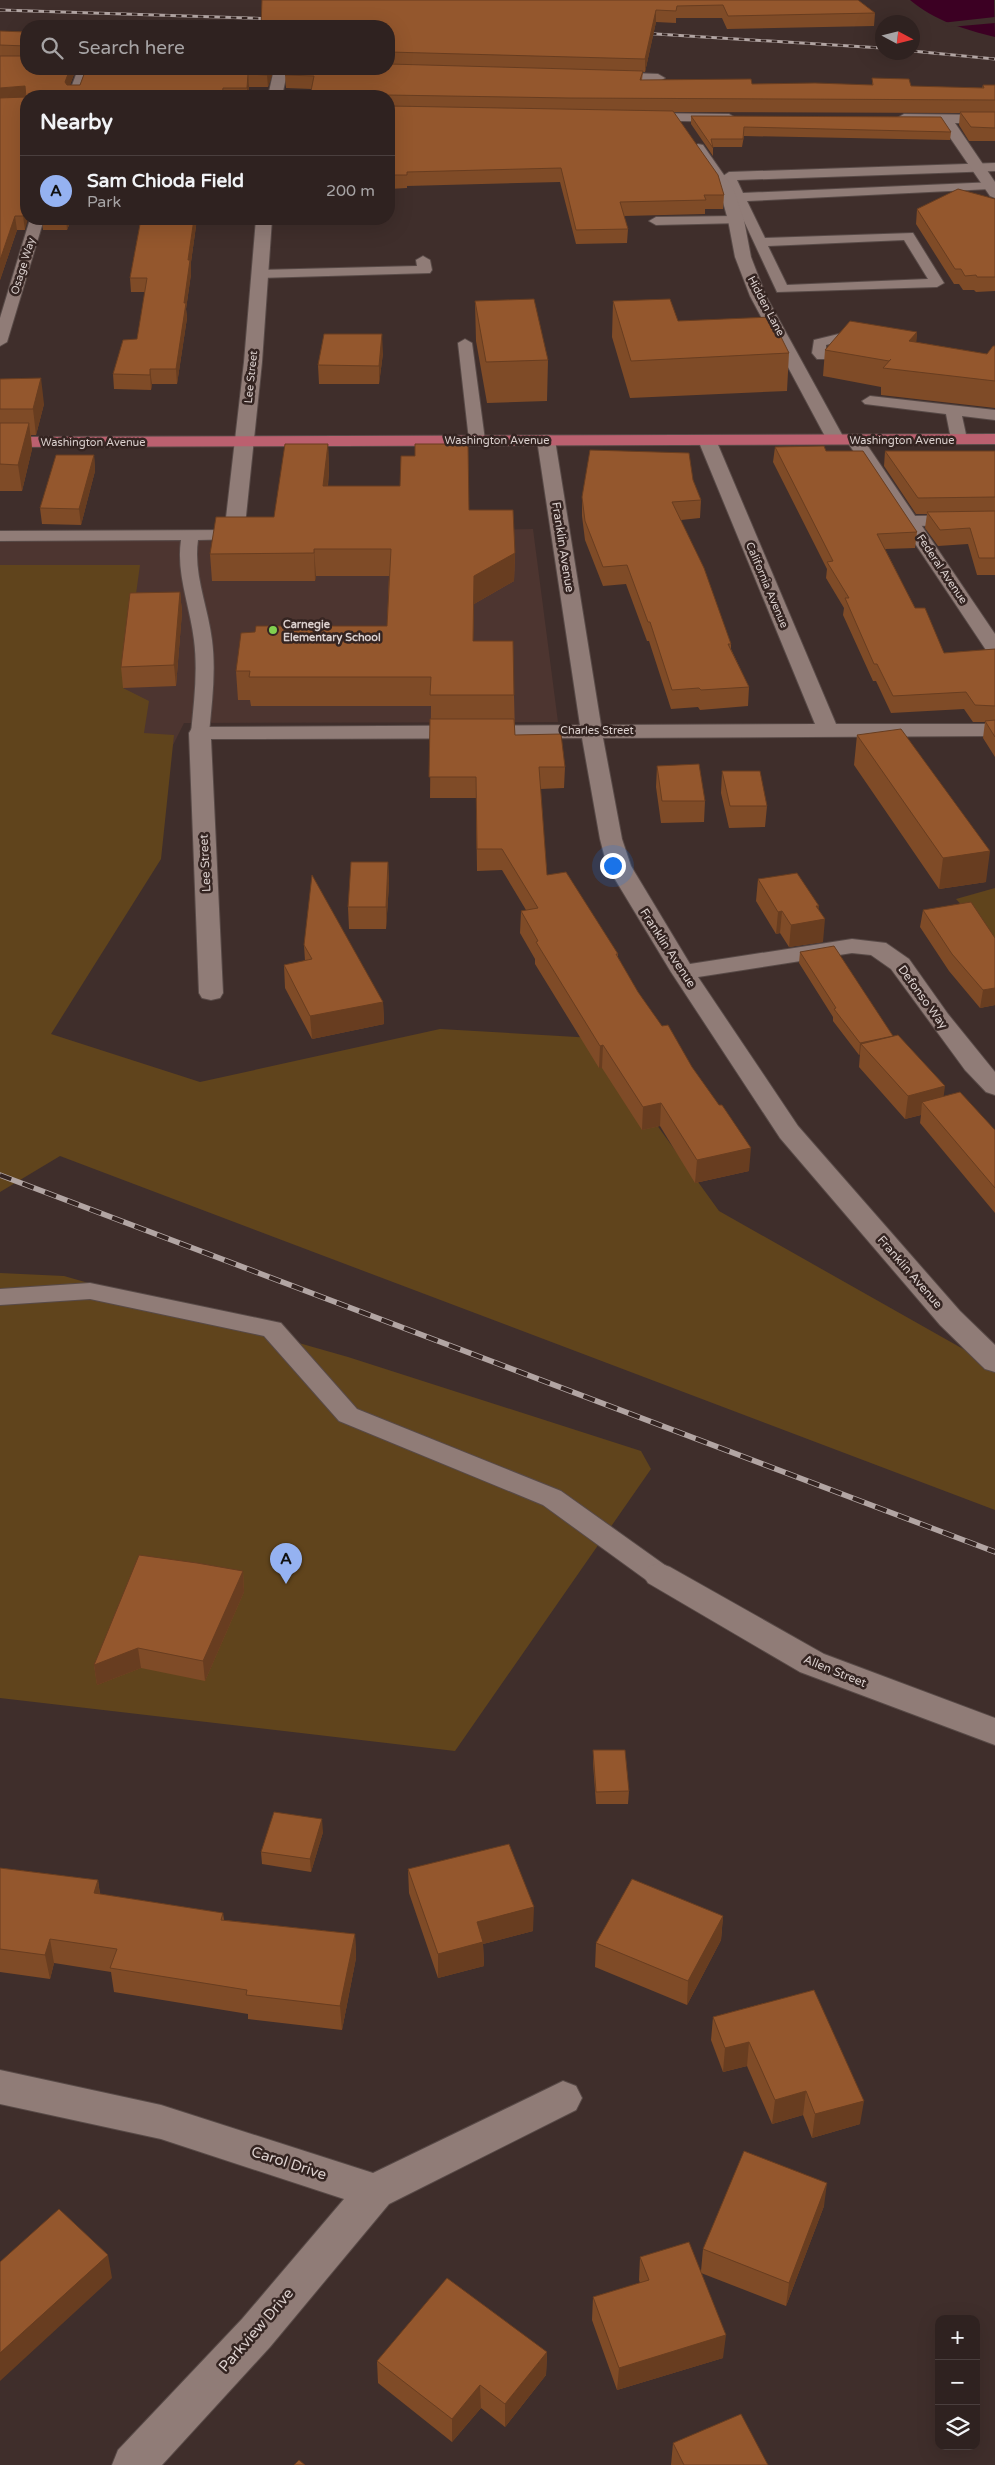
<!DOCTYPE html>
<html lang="en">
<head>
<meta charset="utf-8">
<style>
	body { margin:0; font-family:"Varela Round",sans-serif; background:#3b2f2d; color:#f1f3f6 }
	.controls { position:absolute; right:15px; bottom:15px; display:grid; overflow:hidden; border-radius:10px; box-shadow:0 5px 20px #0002 }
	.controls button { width:45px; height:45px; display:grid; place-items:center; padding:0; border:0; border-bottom:1px solid #4a3f3e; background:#2f2220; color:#f1f3f6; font:25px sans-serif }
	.compass { position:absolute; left:875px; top:15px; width:45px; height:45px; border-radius:50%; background:#2f2220; box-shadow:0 5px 20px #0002; rotate:97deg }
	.you { position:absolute; left:612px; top:865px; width:18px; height:18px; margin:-12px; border:4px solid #fff; border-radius:50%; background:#1a73e8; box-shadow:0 0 0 8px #1a73e833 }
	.badge { display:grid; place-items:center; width:32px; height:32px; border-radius:50%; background:#95b2f1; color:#111; font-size:16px; font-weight:700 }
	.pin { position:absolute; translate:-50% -41px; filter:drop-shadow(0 1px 2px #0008) }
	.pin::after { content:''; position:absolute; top:26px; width:18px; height:15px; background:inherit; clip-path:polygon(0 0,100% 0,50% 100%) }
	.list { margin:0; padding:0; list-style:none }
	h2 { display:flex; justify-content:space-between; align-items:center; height:65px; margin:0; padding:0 20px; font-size:21px }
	h2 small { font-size:16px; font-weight:400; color:#a7a4a5 }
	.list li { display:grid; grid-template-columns:32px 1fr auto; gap:15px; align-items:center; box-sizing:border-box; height:70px; padding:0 20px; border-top:1px solid #4a3f3e }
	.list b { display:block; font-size:19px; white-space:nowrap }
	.list p { margin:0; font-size:16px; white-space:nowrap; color:#a7a4a5 }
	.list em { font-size:16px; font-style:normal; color:#a7a4a5 }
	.icon { flex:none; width:28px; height:28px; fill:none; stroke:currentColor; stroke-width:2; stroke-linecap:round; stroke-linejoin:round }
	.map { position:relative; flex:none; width:995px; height:2465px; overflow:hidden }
	.search { position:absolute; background:#2f2220; box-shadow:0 5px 20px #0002; left:20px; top:20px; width:375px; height:55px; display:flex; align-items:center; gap:12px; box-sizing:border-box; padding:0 18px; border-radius:20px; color:#a7a4a5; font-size:19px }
	.panel { position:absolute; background:#2f2220; box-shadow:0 5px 20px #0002; left:20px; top:90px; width:375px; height:135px; border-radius:20px }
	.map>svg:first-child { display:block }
	.built { fill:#4d3530 }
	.green { fill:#60441c }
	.water { fill:#3c0023 }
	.pier { fill:#3f2e2b }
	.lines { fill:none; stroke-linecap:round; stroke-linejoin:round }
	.service-casing { stroke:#584a47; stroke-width:2 }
	.minor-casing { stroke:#584a47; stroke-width:2 }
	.primary-casing { stroke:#584a47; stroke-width:2 }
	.service { fill:#907c77; fill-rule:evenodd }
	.minor { fill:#907c77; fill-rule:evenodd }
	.primary { fill:#bb606f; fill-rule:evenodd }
	.rail-far1-casing { stroke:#b2a5a3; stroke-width:3 }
	.rail-casing { stroke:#b2a5a3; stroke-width:5.5 }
	.rail-far1 { stroke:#342421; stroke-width:2; stroke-dasharray:5.5; stroke-linecap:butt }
	.rail { stroke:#342421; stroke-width:4; stroke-dasharray:12; stroke-linecap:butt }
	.wall { fill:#7f4b27 }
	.shaded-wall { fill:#683d20 }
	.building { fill:#94572d; stroke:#683d20 }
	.poi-dot { fill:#81d050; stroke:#342421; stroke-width:2 }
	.labels { text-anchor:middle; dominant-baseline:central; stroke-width:5; stroke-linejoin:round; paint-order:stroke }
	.far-street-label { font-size:11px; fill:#dbd0ce; stroke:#342421 }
	.far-poi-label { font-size:11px; font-weight:bold; fill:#dbd0ce; stroke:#342421; text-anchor:start }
	.street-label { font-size:12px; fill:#dbd0ce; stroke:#342421 }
	.near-street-label { font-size:15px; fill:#dbd0ce; stroke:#342421 }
</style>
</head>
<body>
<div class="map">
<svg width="995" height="2465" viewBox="0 0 995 2465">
	<rect width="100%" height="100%" fill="#3f2e2b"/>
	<path class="built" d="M533 529 558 722 184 723 117 858 0 855V537Z"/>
	<path class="green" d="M0 565H140L123 688 149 701 144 733 174 735 161 859 51 1034 200 1082 440 1029 594 1038 719 1211 995 1367V1510L60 1156 0 1192Z
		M995 888V942L956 899Z
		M0 1273 64 1276 348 1357 641 1451 651 1469 455 1751 0 1698Z"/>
	<path class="water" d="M910 0H994L995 37C963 29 935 21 910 0Z"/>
	<path class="pier" d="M995 17V23L950 27 941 23Z"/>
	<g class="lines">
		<defs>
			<path id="service" d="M78 69H90L80 96H68Z
				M995 163V171L737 180 743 193 995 182V188L990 189 747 201 765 238 913 233 944 283 937 287 777 292 723 176 729 172ZM904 240 928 279 787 285 768 246Z
				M736 216 741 217 743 220 741 223 656 225 649 221 656 217Z
				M30 219H44L7 342 0 346V318Z
				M423 256 430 260 432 270 430 273 259 278 252 274 259 270 417 266 416 260Z
				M855 330 873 332 875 335 868 339H849L826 345V352L829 356 827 359H817L812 353 814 340Z
				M465 339 472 343 485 440 477 445 469 440 458 343Z
				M870 396 995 410V420L962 416 967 439 959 444 951 439 946 414 865 404 862 401Z
				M995 515V525L909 526 901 521 909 516Z
				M234 530 240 531 242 535 240 539 198 540C193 574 208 606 212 640 216 671 212 702 209 733L207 737H193L191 733C194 702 198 671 194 640 190 606 176 574 181 540L0 541V531Z
				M90 1283 281 1323 357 1409 561 1491 669 1568 673 1575 669 1582 659 1585 649 1582 543 1505 339 1421 264 1336 90 1299 0 1305V1289Z"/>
			<path id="minor" d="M274 69H288L282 96H268Z
				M605 72 658 74 665 78 658 82 600 79 598 76 600 73Z
				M639 113 729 114 736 118 729 122 634 120 632 117Z
				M904 114 995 115V123H955L995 182V198L990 196 940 123 899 121 897 118Z
				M698 144 703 145 733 188 744 220 751 257 766 296 845 440 842 444H830L827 440 750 296 735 257 728 220 719 188 691 148Z
				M256 219H272L262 362 244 535 241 539H227L224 535 244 362Z
				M546 435 552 436 555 440 601 725 815 724 698 440 701 436H713L716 440 836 724H995V736L603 738 622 839 631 866 690 964 852 939 886 943 909 959 948 1014 995 1072V1095L986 1092 965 1070 891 969 871 955 852 953 698 977 798 1126 960 1311 995 1345V1372L985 1369 940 1325 780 1138 671 972 607 866 600 839 582 738 211 739 223 993 220 998 211 1000 202 998 199 993 189 733 192 728 200 727 580 725 537 440 540 436Z
				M855 435 861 436 995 634V655L988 653 846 440 849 436Z
				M659 1563 670 1567 824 1654 995 1718V1745L800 1672 648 1583 643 1575 648 1567Z
				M0 2070 161 2105 373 2173 563 2081 576 2086 582 2098 576 2110 389 2204 270 2347 162 2465H112L118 2450 242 2319 344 2199 161 2139 0 2104Z"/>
			<path id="primary" d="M995 434V444L0 447V437Z"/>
		</defs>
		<use href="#service" class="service-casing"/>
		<use href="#minor" class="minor-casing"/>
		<use href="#primary" class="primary-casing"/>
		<use href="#service" class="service"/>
		<use href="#minor" class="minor"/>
		<use href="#primary" class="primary"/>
		<defs>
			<path id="rail-far1" d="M0 10 276 19
				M640 33 882 48
				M912 51 995 59"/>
			<path id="rail" d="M0 1175 995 1552"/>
		</defs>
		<use href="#rail-far1" class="rail-far1-casing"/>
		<use href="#rail" class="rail-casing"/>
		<use href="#rail-far1" class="rail-far1"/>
		<use href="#rail" class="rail"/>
	</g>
	<path class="wall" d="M262 0H858L875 13 874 26 727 29 722 18H676V23L656 22 645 72H643L642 80 752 84 872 85V78L911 86 982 88 983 85H995V141H969L959 125 960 113 673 112 724 195 723 209H705V214L624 216 628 229 627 243 576 244 560 182 407 186V188L389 189V96H310L312 89 286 88 285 75 389 69V26Z
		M0 31 26 32V69H76L70 85H80L86 69H274L268 87H249L248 96H26L25 230H17L0 280Z
		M691 116 951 132 950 140 744 136 742 147H713V156L691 124Z
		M995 199V291L976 292 974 290H963L959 284H954L916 224 917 209Z
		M42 219H78L77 220H71L67 230H43Z
		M141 219H197L191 262V274L186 309 187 318 177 384H152L151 390 114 389 113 374 137 339 145 292H131L130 278Z
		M475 301 548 360 547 401 487 403 476 341Z
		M613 301 678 321 789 353 787 391 630 398 612 337Z
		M917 332 916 342 987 354 995 346V408L881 395V387L823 376 825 350Z
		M383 353 379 384H319L318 365Z
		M0 379 44 404 36 435H31L32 449 22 491H0Z
		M328 444 329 471 328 486 469 510 515 553 514 581 474 604 473 641 514 695 515 735 565 767 564 788 540 789 547 875 618 954V958L638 992 749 1171 695 1183 660 1126 642 1130 602 1068H599L535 964V959L520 933 521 911 526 910 502 870 477 871 476 798H430L431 706H251L250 700H238L236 671 255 632 387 626 389 576H316L315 581H212L210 554 274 517Z
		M775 447 826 451 917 532 915 548 885 549 915 608 944 653 995 649V757L983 738 985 722H973L964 709 891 713 876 681H873L843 615 844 608 826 578 827 569 773 462Z
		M885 451H995V575H977L968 544 938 546 925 528 927 514H916L884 466Z
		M94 455 95 471 81 525 42 524 40 508Z
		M693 480 701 500 700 518 681 520 731 644V649L749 687 748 706 700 710 698 707 671 709 649 641H647L626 584 603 586 585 540 582 516V497Z
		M180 592 182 612 176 686 123 688 121 667Z
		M857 735 986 882 939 889 854 765Z
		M657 766 705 801 704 822 661 823 656 787Z
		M722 771 767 806 765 827 729 828 721 793Z
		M388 862 389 884 386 929H349L348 907Z
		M758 879 819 910 823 942 789 947 780 933 776 934 756 901Z
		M923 910 995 938V1005L980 1008 949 971 920 927Z
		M304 945 383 1002 384 1024 312 1039 285 988 284 965 305 961Z
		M800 952 893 1036 943 1096 995 1130V1213L920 1123 921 1115 905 1119 859 1067 860 1054 859 1055 833 1021V1017L799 963Z
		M243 1571 244 1592 205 1681 141 1668 97 1685 94 1665Z
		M593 1750 629 1791 628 1804H596L593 1763Z
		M323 1832 311 1872 262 1864 261 1852Z
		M0 1868 98 1880 100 1894 223 1913 224 1920 355 1934 356 1958 342 2030 248 2019V2014L114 1992 111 1972 54 1963 50 1979 0 1972Z
		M408 1869 533 1931 483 1944 484 1966 438 1978 409 1893Z
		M723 1916 721 1940 687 2005 595 1967 596 1943Z
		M814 1990 860 2124 812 2138 803 2115 772 2124 747 2066 723 2072 711 2040 713 2017Z
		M824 2206 786 2306 701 2273 723 2358 617 2390 592 2320 593 2297 640 2283 639 2280 640 2257 701 2271 703 2249Z
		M547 2352 546 2375 505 2427 481 2408 452 2442 378 2383 377 2361Z
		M673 2443 768 2465H671Z"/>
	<path class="shaded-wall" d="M656 10V22L645 72V59Z
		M70 69H76L66 95 65 82Z
		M269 69H274L268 87 267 75Z
		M248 74 249 87 248 96H247V88Z
		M25 86 26 99 0 101V88Z
		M26 207V219H28L25 230 23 216Z
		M15 216 17 230 0 280V260Z
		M66 219H71V220L67 230Z
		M194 219H197L191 262V274L186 309 187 318 177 384 176 369 188 260Z
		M917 332 915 358 909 341Z
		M382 334 383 353 379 384V366Z
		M150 369 152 384 151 390 150 375Z
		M41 378 44 404 36 435 33 409Z
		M29 423 32 449 22 491 18 465Z
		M328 444 329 471 325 513 323 486Z
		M94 455 95 471 81 525 79 509Z
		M314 549 316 576 315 581 314 553Z
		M515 553 514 581 474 604 473 669 474 576Z
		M180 592 182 612 176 686 174 665Z
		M990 851 986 882 939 889 943 858Z
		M388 862 389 884 386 929V907Z
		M816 906H819L818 920 825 919 823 942 789 947 791 925Z
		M782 911 780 933 776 934 778 912Z
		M995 988V1005L980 1008 983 990Z
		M383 1002 384 1024 312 1039 310 1016Z
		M893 1036 861 1044 860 1054 859 1055 860 1043Z
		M603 1045 602 1068H599L600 1046Z
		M945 1086 942 1109 922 1102 921 1115 905 1119 908 1096Z
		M661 1103 660 1126 642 1130 643 1107Z
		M751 1148 749 1171 695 1183 697 1160Z
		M243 1571 244 1592 205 1681 203 1661Z
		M138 1648 141 1668 97 1685 94 1665Z
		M322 1819 323 1832 311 1872 310 1859Z
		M98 1880 101 1904 94 1893Z
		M534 1907 533 1931 483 1944 484 1966 438 1978V1954L477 1922Z
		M723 1916 721 1940 687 2005 688 1981Z
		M355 1934 356 1958 342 2030 340 2006Z
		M50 1939 54 1963 50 1979 45 1955Z
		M749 2042 747 2066 723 2072 725 2048Z
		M806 2091 803 2115 772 2124 775 2100Z
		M864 2101 860 2124 812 2138 815 2114Z
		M827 2183 824 2206 786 2306 789 2283Z
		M108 2255 112 2278 0 2381V2353Z
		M726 2335 723 2358 617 2390 619 2368Z
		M547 2352 546 2375 505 2427V2404Z
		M480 2385 481 2408 452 2442V2419Z"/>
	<path class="building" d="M262 0H858L875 13 728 16 723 5 677 6 676 11 656 10 645 59 389 52V26H261Z
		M0 31 26 32V46L0 45Z
		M26 48V69H70L65 82 67 85H80L86 69H269L267 75 248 74 247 88H223L222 96H26V207L23 216H15L0 260V98L26 97 25 86 0 88V56H25Z
		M389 64 643 71 640 80 751 79 752 84 815 83 873 85 872 78 909 79 911 86 984 88 983 85H995V100L569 98 387 95 388 96H310L314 76 285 75 286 69H389Z
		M389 106 673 111 718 175 724 195H704L706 200 620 202 628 229 576 230 561 168 407 172V175H389Z
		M960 112H995V128L971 127Z
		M691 116 941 117 951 132 744 127 743 139H711L713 148Z
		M958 189 995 199V277H977L976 275 965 276 961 269H955L917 209Z
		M141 219H194L188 260H190L184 303H186L176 369H150V375L113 374 123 340 137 339 147 278H130Z
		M534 299 548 360 486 362 475 301Z
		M670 299 678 321 771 317 789 353 631 361 613 301Z
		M850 321 917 332 909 341 987 354 993 346H995V381L883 368 891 359 889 361 825 350Z
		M324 334H382L379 366 318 365Z
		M41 378 33 409H0V379Z
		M0 423H29L18 465 0 464Z
		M285 444H328L323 486H400L401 456H415V444H468L469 510H513L515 553 474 576 473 641H513L514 695H430L431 677H249L250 671H236L241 633 255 632 256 626H387L391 549H314V553L210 554 216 517H274Z
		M824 446 826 451H863L917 532 877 534 915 608H925L944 653 995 649V706L975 705 966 692 893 696 877 664H874L845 598H849L827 562 833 561 775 447Z
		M590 450 689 453 693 480 701 500 672 502 704 568 731 644H728L749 687 701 690 699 688 672 690 650 622H648L627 565 603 567 585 521 582 497Z
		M885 451H995V497L918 498Z
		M56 455H94L79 509 40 508Z
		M995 511V558H979L970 528 940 530 927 512Z
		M180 592 174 665 121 667 130 593Z
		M430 719H514L515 735 561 734 565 767H539L547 875 566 872 618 954H616L638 992 662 1026 668 1025 692 1067 719 1105H722L751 1148 697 1160 661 1103 643 1107 603 1045 600 1046 536 942 538 941 521 911 538 908 502 849H477L476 777H429Z
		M995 720V737L985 721Z
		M901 729 990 851 943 858 857 735Z
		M699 764 705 801H662L657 766Z
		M722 771H760L767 806H730Z
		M351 862H388L386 907H348Z
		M797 873 819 906H816L825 919 791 925 782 911 778 912 758 879Z
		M312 875 383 1002 310 1016 284 965 312 959 304 945Z
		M971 902 995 938V988L983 990 952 954 923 910Z
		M834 946 893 1036 860 1043 834 1009 836 1008 800 952Z
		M898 1035 945 1086 908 1096 861 1044Z
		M960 1092 995 1130V1188L922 1102Z
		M139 1555 197 1563 243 1571 203 1661 138 1648 94 1665Z
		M593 1750H625L629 1791 596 1792Z
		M274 1812 322 1819 310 1859 261 1852Z
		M509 1844 534 1907 477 1922 483 1942 438 1954 408 1869Z
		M0 1868 98 1880 94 1893 223 1913 221 1920 355 1934 340 2006 246 1995 247 1990 110 1968 117 1949 50 1939 45 1955 0 1949Z
		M632 1879 723 1916 688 1981 596 1943Z
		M814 1990 864 2101 815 2114 806 2091 775 2100 749 2042 725 2048 713 2017Z
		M744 2151 827 2183 789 2283 703 2249Z
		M59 2209 108 2255 0 2353V2262Z
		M689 2242 726 2335 619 2368 593 2297 649 2280 640 2257Z
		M447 2278 547 2352 505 2404 480 2385 452 2419 377 2361Z
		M741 2414 768 2465H684L673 2443Z
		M299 2460 305 2465H294Z"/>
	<circle class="poi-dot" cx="273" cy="630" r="5"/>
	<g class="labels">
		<g class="far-street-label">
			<text transform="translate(23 266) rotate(-73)">Osage Way</text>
			<text transform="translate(766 306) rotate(62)">Hidden Lane</text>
			<text transform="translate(251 377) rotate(-84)">Lee Street</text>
			<text x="497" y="440">Washington Avenue</text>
			<text x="902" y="440">Washington Avenue</text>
			<text x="93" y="442">Washington Avenue</text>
			<text transform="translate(942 569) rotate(56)">Federal Avenue</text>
			<text transform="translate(767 585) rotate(67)">California Avenue</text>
			<text x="597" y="730">Charles Street</text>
		</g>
		<g class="far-poi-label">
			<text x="283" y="624">Carnegie<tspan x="283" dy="13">Elementary School</tspan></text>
		</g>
		<g class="street-label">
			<text transform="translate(563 547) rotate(81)">Franklin Avenue</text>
			<text transform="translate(205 863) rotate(-93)">Lee Street</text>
			<text transform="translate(668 948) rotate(57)">Franklin Avenue</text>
			<text transform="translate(923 997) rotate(54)">Defonso Way</text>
			<text transform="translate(910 1272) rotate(49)">Franklin Avenue</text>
			<text transform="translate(835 1671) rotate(22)">Allen Street</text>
		</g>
		<g class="near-street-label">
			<text transform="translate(289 2163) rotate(18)">Carol Drive</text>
			<text transform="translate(256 2330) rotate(-49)">Parkview Drive</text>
		</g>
	</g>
</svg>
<div class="controls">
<button>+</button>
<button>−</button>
<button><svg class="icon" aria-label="layers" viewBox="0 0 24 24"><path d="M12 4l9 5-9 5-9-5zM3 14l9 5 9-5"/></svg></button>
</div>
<svg class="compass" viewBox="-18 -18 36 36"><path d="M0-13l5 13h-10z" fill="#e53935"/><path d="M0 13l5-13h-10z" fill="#a7a4a5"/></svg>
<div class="you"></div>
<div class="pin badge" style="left:286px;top:1584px">A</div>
<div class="search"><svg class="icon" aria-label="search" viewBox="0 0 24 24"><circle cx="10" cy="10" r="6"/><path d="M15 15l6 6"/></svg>Search here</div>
<section class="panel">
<h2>Nearby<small></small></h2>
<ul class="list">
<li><span class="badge">A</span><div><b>Sam Chioda Field</b><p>Park</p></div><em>200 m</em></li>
</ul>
</section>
</div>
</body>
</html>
